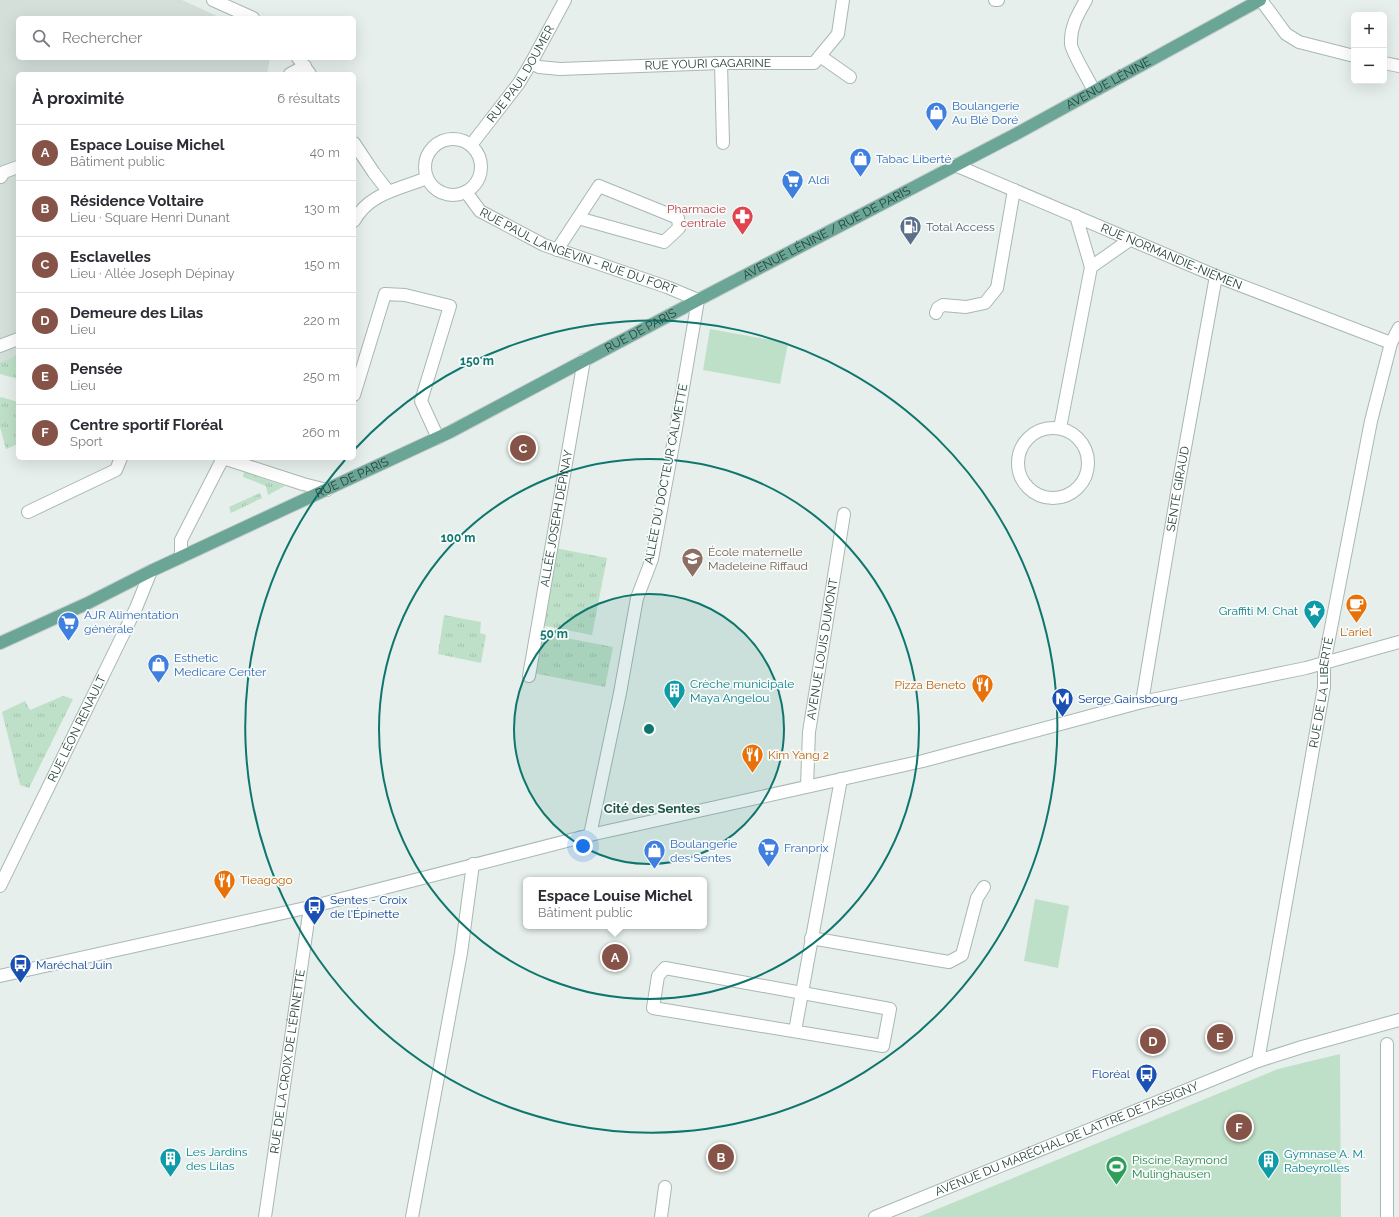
<!DOCTYPE html>
<html lang="fr">
<head>
<meta charset="utf-8">
<style>
	body { margin:0; font-family:Raleway,sans-serif; background:#f2f2f3; color:#2b2b33 }
	.controls { position:absolute; right:12px; top:12px; display:grid; overflow:hidden; border-radius:6px; box-shadow:0 4px 16px #0002 }
	.controls button { width:36px; height:36px; display:grid; place-items:center; padding:0; border:0; border-bottom:1px solid #e1e1e2; background:#fff; color:#2b2b33; font:20px sans-serif }
	.you { position:absolute; left:583px; top:846px; width:14px; height:14px; margin:-10px; border:3px solid #fff; border-radius:50%; background:#1a73e8; box-shadow:0 0 0 6px #1a73e833 }
	.badge { display:grid; place-items:center; width:26px; height:26px; border-radius:50%; background:#855347; color:#fff; font-size:13px; font-weight:700 }
	.pin { position:absolute; translate:-50% -50%; border:2px solid #fff; box-shadow:0 1px 4px #0006 }
	.popup { position:absolute; left:523px; top:877px; width:184px; height:52px; box-sizing:border-box; display:grid; place-content:center; border-radius:6px; background:#fff; filter:drop-shadow(0 1px 3px #0005); font-size:13px; white-space:nowrap; color:#7c7c81 }
	.popup b { font-size:15px; color:#2b2b33 }
	.popup::after { content:''; position:absolute; left:50%; top:100%; margin-left:-8px; border:8px solid transparent; border-top-color:#fff }
	.list { margin:0; padding:0; list-style:none }
	h2 { display:flex; justify-content:space-between; align-items:center; height:52px; margin:0; padding:0 16px; font-size:17px }
	h2 small { font-size:13px; font-weight:400; color:#7c7c81 }
	.list li { display:grid; grid-template-columns:26px 1fr auto; gap:12px; align-items:center; box-sizing:border-box; height:56px; padding:0 16px; border-top:1px solid #e1e1e2 }
	.list b { display:block; font-size:15px; white-space:nowrap }
	.list p { margin:0; font-size:13px; white-space:nowrap; color:#7c7c81 }
	.list em { font-size:13px; font-style:normal; color:#7c7c81 }
	.icon { flex:none; width:22px; height:22px; fill:none; stroke:currentColor; stroke-width:2; stroke-linecap:round; stroke-linejoin:round }
	.map { position:relative; flex:none; width:1399px; height:1217px; overflow:hidden }
	.search { position:absolute; background:#fff; box-shadow:0 4px 16px #0002; left:16px; top:16px; width:340px; height:44px; display:flex; align-items:center; gap:10px; box-sizing:border-box; padding:0 14px; border-radius:6px; color:#7c7c81; font-size:15px }
	.panel { position:absolute; background:#fff; box-shadow:0 4px 16px #0002; left:16px; top:72px; width:340px; height:388px; border-radius:6px }
	.map>svg:first-child { display:block }
	.built { fill:#d4dfda }
	.grass { fill:url(#grass-tufts) }
	.pitch { fill:#bfe0c8 }
	.lines { fill:none; stroke-linecap:round; stroke-linejoin:round }
	.minor-casing { stroke:#a8b8b2; stroke-width:14 }
	.major-casing { stroke:#c2cac8; stroke-width:14 }
	.minor { stroke:#fff; stroke-width:12 }
	.major { stroke:#6aa596; stroke-width:12 }
	.ring { fill:none; stroke:#0f766e; stroke-width:2 }
	.labels { text-anchor:middle; dominant-baseline:central; stroke-width:3.5; stroke-linejoin:round; paint-order:stroke }
	.street-label { font-size:12px; fill:#24423a; stroke:#f7fbf9 }
	.shop-label { font-size:12px; fill:#366cbe; stroke:#f7fbf9; text-anchor:start }
	.health-label { font-size:12px; fill:#be3a42; stroke:#f7fbf9; text-anchor:end }
	.service-label { font-size:12px; fill:#4e5e75; stroke:#f7fbf9; text-anchor:start }
	.education-label { font-size:12px; fill:#785e54; stroke:#f7fbf9; text-anchor:start }
	.culture-label { font-size:12px; fill:#0d838f; stroke:#f7fbf9; text-anchor:start }
	.food-label { font-size:12px; fill:#c56008; stroke:#f7fbf9; text-anchor:start }
	.transit-label { font-size:12px; fill:#164399; stroke:#f7fbf9; text-anchor:start }
	.leisure-label { font-size:12px; fill:#27864d; stroke:#f7fbf9; text-anchor:start }
	.neighbourhood-label { font-size:13px; font-weight:bold; fill:#1f5548; stroke:#f7fbf9 }
	.centre { fill:#0f766e; stroke:#f7fbf9; stroke-width:2 }
	.ring-label { font-size:12px; text-anchor:middle; font-weight:bold; fill:#0f766e; stroke:#f7fbf9; stroke-width:3.5; stroke-linejoin:round; paint-order:stroke }
</style>
</head>
<body>
<div class="map">
<svg width="1399" height="1217" viewBox="0 0 1399 1217">
	<defs>
		<pattern id="grass-tufts" width="24" height="20" patternUnits="userSpaceOnUse"><rect width="24" height="20" fill="#bfe0c8"/><path d="M3 7l-1-3M5 7V3M7 7l1-3M15 17l-1-3M17 17v-4M19 17l1-3" fill="none" stroke="#a4c1ad"/></pattern>
	</defs>
	<rect width="100%" height="100%" fill="#e6efeb"/>
	<path class="built" d="M0 0H182L221 18H18V58H270L267 74H18V355L2 361H0Z"/>
	<path class="grass" d="M18 355V379L0 374V362Z
		M1 397 18 402V444L6 449 0 427V398Z
		M244 472 285 486 268 495 266 486 243 477Z
		M260 493 262 498 231 513 229 507Z
		M555 548 607 558 592 635 540 625Z
		M444 615 481 622 480 633 486 635 481 663 438 654Z
		M540 633 613 647 605 687 533 673Z
		M63 696 73 699 29 788 20 785 2 712 25 701 30 710Z"/>
	<path class="pitch" d="M710 329 788 343 780 384 703 370Z
		M1035 899 1069 906 1058 968 1024 961Z
		M1340 1054 1341 1217H918L1278 1069Z"/>
	<g class="lines">
		<defs>
			<g id="minor">
				<path d="M213 0 253 18"/>
				<path d="M995 0H998"/>
				<path d="M1086 0C1078 14 1070 27 1071 44 1071 51 1090 82 1094 91"/>
				<path d="M1261 0 1286 34 1299 42 1354 56"/>
				<path d="M820 56 850 77"/>
				<path d="M298 58 310 74"/>
				<path id="s1" d="M531 63 539 67 560 69 721 63H814L838 34 843 0"/>
				<path d="M721 63 723 143"/>
				<path d="M1384 63 1399 66"/>
				<path d="M290 74 305 66"/>
				<circle cx="453" cy="167" r="28"/>
				<path d="M354 143 374 173 388 191"/>
				<path id="s2" d="M471 145 519 83 531 63 565 0"/>
				<path id="s3" d="M955 165 1216 276 1391 343"/>
				<path d="M1 177 4 172 18 167"/>
				<path id="s4" d="M466 192 480 211 544 245 667 287 698 300 677 423 652 559 637 598 620 693 590 835"/>
				<path d="M354 221C369 193 400 189 427 178"/>
				<path d="M557 250 599 186 678 218 679 228 664 242 578 218"/>
				<path d="M1091 267 1131 239"/>
				<path d="M936 313 938 308 943 305 966 307 985 303 997 288 1014 190"/>
				<path d="M0 346 18 339"/>
				<path d="M354 395 385 294 405 295 450 306 421 401 438 438"/>
				<path d="M1060 428 1091 267 1076 216"/>
				<circle cx="1053" cy="463" r="35"/>
				<path d="M223 458 303 484 327 490"/>
				<path d="M28 512 116 470 121 458"/>
				<path d="M181 557V540L223 458"/>
				<path id="s5" d="M529 676 584 360"/>
				<path id="s6" d="M1142 702 1179 481 1216 276"/>
				<path id="s7" d="M807 786 809 732 844 514"/>
				<path id="s8" d="M0 886 136 608 151 571"/>
				<path d="M811 938 937 960 949 962 962 955 977 898 984 887"/>
				<path d="M665 968 890 1009 883 1046 653 1008 658 976Z"/>
				<path d="M0 976 310 907 590 835 923 761 1142 702 1306 668 1399 642"/>
				<path d="M795 1031 841 779"/>
				<path id="s9" d="M1258 1061 1324 687V664L1371 421 1391 343 1399 328"/>
				<path id="s10" d="M265 1217 310 907"/>
				<path d="M412 1217 461 953 473 864"/>
				<path d="M661 1217 665 1187"/>
				<path id="s11" d="M875 1217 1258 1061 1302 1047 1399 1020"/>
				<path d="M1387 1217V1044"/>
			</g>
			<g id="major">
				<path id="s12" d="M0 643 86 604 151 571 450 432 698 300 1016 134 1260 0"/>
			</g>
		</defs>
		<use href="#minor" class="minor-casing"/>
		<use href="#major" class="major-casing"/>
		<use href="#minor" class="minor"/>
		<use href="#major" class="major"/>
	</g>
	<circle cx="649" cy="729" r="135" fill="#0f766e" fill-opacity=".12"/>
	<g class="ring">
		<circle cx="649" cy="729" r="135"/>
		<circle cx="649" cy="729" r="270"/>
		<path d="M354 450A406 406 0 1 1 345 460"/>
	</g>
	<defs>
		<symbol id="shop-pin" viewBox="-11 -11 22 30"><path d="M0 17L-7.5 6A9.5 9.5 0 1 1 7.5 6Z" fill="#3f7fe0" stroke="#f7fbf9"/><path d="M-5-2.5h2.3a2.7 3.5 0 0 1 5.4 0H5L5.5 6h-11ZM-1.5-2.5h3a1.5 2.3 0 0 0-3 0Z" fill="#fff"/></symbol>
		<symbol id="supermarket-pin" viewBox="-11 -11 22 30"><path d="M0 17L-7.5 6A9.5 9.5 0 1 1 7.5 6Z" fill="#3f7fe0" stroke="#f7fbf9"/><path d="M-6-5.5h2.5l.6 2H6L4.5 2H-2.5L-4.4-4H-6ZM-1.5 3.2a1.3 1.3 0 1 0 .1 0ZM3 3.2a1.3 1.3 0 1 0 .1 0Z" fill="#fff"/></symbol>
		<symbol id="pharmacy-pin" viewBox="-11 -11 22 30"><path d="M0 17L-7.5 6A9.5 9.5 0 1 1 7.5 6Z" fill="#e0444e" stroke="#f7fbf9"/><path d="M-2-6h4v4h4v4h-4v4h-4v-4h-4v-4h4Z" fill="#fff"/></symbol>
		<symbol id="fuel-pin" viewBox="-11 -11 22 30"><path d="M0 17L-7.5 6A9.5 9.5 0 1 1 7.5 6Z" fill="#5c6f8a" stroke="#f7fbf9"/><path d="M-5.5-6h7V0h2V4h1.3V-2.5L3-4.5l.8-.8L6-3V5H2.5V1h-1V6h-7ZM-4.2-4.7v3.2H.2V-4.7Z" fill="#fff"/></symbol>
		<symbol id="school-pin" viewBox="-11 -11 22 30"><path d="M0 17L-7.5 6A9.5 9.5 0 1 1 7.5 6Z" fill="#8d6e63" stroke="#f7fbf9"/><path d="M0-5L7-2L0 1L-7-2ZM-4 1L0 2.5L4 1V4Q0 6-4 4Z" fill="#fff"/></symbol>
		<symbol id="cafe-pin" viewBox="-11 -11 22 30"><path d="M0 17L-7.5 6A9.5 9.5 0 1 1 7.5 6Z" fill="#e8710a" stroke="#f7fbf9"/><path d="M-5.5-4.5H6V0H3Q3 3.5 0 3.5H-2.5Q-5.5 3.5-5.5 0ZM3-3.2v2h1.7v-2ZM-6 4.5H4V6H-6Z" fill="#fff"/></symbol>
		<symbol id="sight-pin" viewBox="-11 -11 22 30"><path d="M0 17L-7.5 6A9.5 9.5 0 1 1 7.5 6Z" fill="#0f9aa8" stroke="#f7fbf9"/><path d="M0-6L1.8-2.2L6-1.7L2.9 1.2L3.7 5.4L0 3.3L-3.7 5.4L-2.9 1.2L-6-1.7L-1.8-2.2Z" fill="#fff"/></symbol>
		<symbol id="restaurant-pin" viewBox="-11 -11 22 30"><path d="M0 17L-7.5 6A9.5 9.5 0 1 1 7.5 6Z" fill="#e8710a" stroke="#f7fbf9"/><path d="M-5-6h1v4h1v-4h1v4h1v-4h1v5L-1.5 .5V6h-2V.5L-5-1ZM5-6V6H3V1.5H1.5Q1.5-4 5-6Z" fill="#fff"/></symbol>
		<symbol id="building-pin" viewBox="-11 -11 22 30"><path d="M0 17L-7.5 6A9.5 9.5 0 1 1 7.5 6Z" fill="#0f9aa8" stroke="#f7fbf9"/><path d="M-4-6H4V6H1V3H-1V6H-4ZM-2.5-4.3h1.7v1.8h-1.7ZM.8-4.3h1.7v1.8H.8ZM-2.5-1h1.7V.8h-1.7ZM.8-1h1.7V.8H.8Z" fill="#fff"/></symbol>
		<symbol id="metro-pin" viewBox="-11 -11 22 30"><path d="M0 17L-7.5 6A9.5 9.5 0 1 1 7.5 6Z" fill="#1a4fb4" stroke="#f7fbf9"/><path d="M-5.5 5V-5H-3L0 0L3-5H5.5V5H3V-.5L0 4L-3-.5V5Z" fill="#fff"/></symbol>
		<symbol id="bus-pin" viewBox="-11 -11 22 30"><path d="M0 17L-7.5 6A9.5 9.5 0 1 1 7.5 6Z" fill="#1a4fb4" stroke="#f7fbf9"/><path d="M-5-6H5V4H4V6H2V4H-2V6H-4V4H-5ZM-3.5-4V0h7V-4ZM-3.5 1.2v1.5H-2V1.2ZM2 1.2v1.5H3.5V1.2Z" fill="#fff"/></symbol>
		<symbol id="stadium-pin" viewBox="-11 -11 22 30"><path d="M0 17L-7.5 6A9.5 9.5 0 1 1 7.5 6Z" fill="#2e9e5b" stroke="#f7fbf9"/><path d="M0-5a6.5 5 0 1 0 0 10a6.5 5 0 1 0 0-10ZM-3.5-1.8h7v3.6h-7Z" fill="#fff"/></symbol>
	</defs>
	<g fill-rule="evenodd">
		<use href="#shop-pin" x="924" y="100" width="25" height="34"/>
		<use href="#shop-pin" x="848" y="146" width="25" height="34"/>
		<use href="#supermarket-pin" x="780" y="168" width="25" height="34"/>
		<use href="#pharmacy-pin" x="730" y="204" width="25" height="34"/>
		<use href="#fuel-pin" x="898" y="214" width="25" height="34"/>
		<use href="#school-pin" x="680" y="546" width="25" height="34"/>
		<use href="#cafe-pin" x="1344" y="592" width="25" height="34"/>
		<use href="#sight-pin" x="1302" y="598" width="25" height="34"/>
		<use href="#supermarket-pin" x="56" y="610" width="25" height="34"/>
		<use href="#shop-pin" x="146" y="652" width="25" height="34"/>
		<use href="#restaurant-pin" x="970" y="672" width="25" height="34"/>
		<use href="#building-pin" x="662" y="678" width="25" height="34"/>
		<use href="#metro-pin" x="1050" y="686" width="25" height="34"/>
		<use href="#restaurant-pin" x="740" y="742" width="25" height="34"/>
		<use href="#supermarket-pin" x="756" y="836" width="25" height="34"/>
		<use href="#shop-pin" x="642" y="838" width="25" height="34"/>
		<use href="#restaurant-pin" x="212" y="868" width="25" height="34"/>
		<use href="#bus-pin" x="302" y="894" width="25" height="34"/>
		<use href="#bus-pin" x="8" y="952" width="25" height="34"/>
		<use href="#bus-pin" x="1134" y="1062" width="25" height="34"/>
		<use href="#building-pin" x="158" y="1146" width="25" height="34"/>
		<use href="#building-pin" x="1256" y="1148" width="25" height="34"/>
		<use href="#stadium-pin" x="1104" y="1154" width="25" height="34"/>
	</g>
	<g class="labels">
		<g class="street-label">
			<text stroke="none"><textPath href="#s1" startOffset="178">RUE YOURI GAGARINE</textPath></text>
			<text stroke="none"><textPath href="#s2" startOffset="87">RUE PAUL DOUMER</textPath></text>
			<text stroke="none"><textPath href="#s12" startOffset="1242">AVENUE LÉNINE</textPath></text>
			<text stroke="none"><textPath href="#s12" startOffset="923">AVENUE LÉNINE / RUE DE PARIS</textPath></text>
			<text stroke="none"><textPath href="#s4" startOffset="130">RUE PAUL LANGEVIN - RUE DU FORT</textPath></text>
			<text stroke="none"><textPath href="#s3" startOffset="235">RUE NORMANDIE-NIÉMEN</textPath></text>
			<text stroke="none"><textPath href="#s12" startOffset="713">RUE DE PARIS</textPath></text>
			<text transform="translate(666 474) rotate(-79)">ALLÉE DU DOCTEUR CALMETTE</text>
			<text stroke="none"><textPath href="#s12" startOffset="389">RUE DE PARIS</textPath></text>
			<text stroke="none"><textPath href="#s6" startOffset="216">SENTE GIRAUD</textPath></text>
			<text stroke="none"><textPath href="#s5" startOffset="160">ALLÉE JOSEPH DÉPINAY</textPath></text>
			<text stroke="none"><textPath href="#s7" startOffset="138">AVENUE LOUIS DUMONT</textPath></text>
			<text stroke="none"><textPath href="#s9" startOffset="374">RUE DE LA LIBERTÉ</textPath></text>
			<text stroke="none"><textPath href="#s8" startOffset="175">RUE LÉON RENAULT</textPath></text>
			<text stroke="none"><textPath href="#s10" startOffset="157">RUE DE LA CROIX DE L'ÉPINETTE</textPath></text>
			<text stroke="none"><textPath href="#s11" startOffset="207">AVENUE DU MARÉCHAL DE LATTRE DE TASSIGNY</textPath></text>
		</g>
		<g class="shop-label">
			<text x="952" y="106">Boulangerie<tspan x="952" dy="14">Au Blé Doré</tspan></text>
			<text x="876" y="159">Tabac Liberté</text>
			<text x="808" y="180">Aldi</text>
			<text x="84" y="615">AJR Alimentation<tspan x="84" dy="14">générale</tspan></text>
			<text x="174" y="658">Esthetic<tspan x="174" dy="14">Medicare Center</tspan></text>
			<text x="670" y="844">Boulangerie<tspan x="670" dy="14">des Sentes</tspan></text>
			<text x="784" y="848">Franprix</text>
		</g>
		<g class="health-label">
			<text x="726" y="209">Pharmacie<tspan x="726" dy="14">centrale</tspan></text>
		</g>
		<g class="service-label">
			<text x="926" y="227">Total Access</text>
		</g>
		<g class="education-label">
			<text x="708" y="552">École maternelle<tspan x="708" dy="14">Madeleine Riffaud</tspan></text>
		</g>
		<g class="culture-label">
			<text x="1298" y="611" text-anchor="end">Graffiti M. Chat</text>
			<text x="690" y="684">Crèche municipale<tspan x="690" dy="14">Maya Angelou</tspan></text>
			<text x="186" y="1152">Les Jardins<tspan x="186" dy="14">des Lilas</tspan></text>
			<text x="1284" y="1154">Gymnase A. M.<tspan x="1284" dy="14">Rabeyrolles</tspan></text>
		</g>
		<g class="food-label">
			<text x="1356" y="632" text-anchor="middle">L'ariel</text>
			<text x="966" y="685" text-anchor="end">Pizza Beneto</text>
			<text x="768" y="755">Kim Yang 2</text>
			<text x="240" y="880">Tieagogo</text>
		</g>
		<g class="transit-label">
			<text x="1078" y="699">Serge Gainsbourg</text>
			<text x="330" y="900">Sentes - Croix<tspan x="330" dy="14">de l'Épinette</tspan></text>
			<text x="36" y="965">Maréchal Juin</text>
			<text x="1130" y="1074" text-anchor="end">Floréal</text>
		</g>
		<g class="leisure-label">
			<text x="1132" y="1160">Piscine Raymond<tspan x="1132" dy="14">Mulinghausen</tspan></text>
		</g>
		<g class="neighbourhood-label">
			<text x="652" y="808">Cité des Sentes</text>
		</g>
	</g>
	<circle cx="649" cy="729" r="6" class="centre"/>
	<g class="ring-label">
		<text x="477" y="365">150 m</text>
		<text x="458" y="542">100 m</text>
		<text x="554" y="638">50 m</text>
	</g>
</svg>
<div class="controls">
<button>+</button>
<button>−</button>
</div>
<div class="you"></div>
<div class="pin badge" style="left:615px;top:957px">A</div>
<div class="popup"><b>Espace Louise Michel</b>Bâtiment public</div>
<div class="pin badge" style="left:721px;top:1157px">B</div>
<div class="pin badge" style="left:523px;top:448px">C</div>
<div class="pin badge" style="left:1153px;top:1041px">D</div>
<div class="pin badge" style="left:1220px;top:1037px">E</div>
<div class="pin badge" style="left:1239px;top:1127px">F</div>
<div class="search"><svg class="icon" aria-label="search" viewBox="0 0 24 24"><circle cx="10" cy="10" r="6"/><path d="M15 15l6 6"/></svg>Rechercher</div>
<section class="panel">
<h2>À proximité<small>6 résultats</small></h2>
<ul class="list">
<li><span class="badge">A</span><div><b>Espace Louise Michel</b><p>Bâtiment public</p></div><em>40 m</em></li>
<li><span class="badge">B</span><div><b>Résidence Voltaire</b><p>Lieu · Square Henri Dunant</p></div><em>130 m</em></li>
<li><span class="badge">C</span><div><b>Esclavelles</b><p>Lieu · Allée Joseph Dépinay</p></div><em>150 m</em></li>
<li><span class="badge">D</span><div><b>Demeure des Lilas</b><p>Lieu</p></div><em>220 m</em></li>
<li><span class="badge">E</span><div><b>Pensée</b><p>Lieu</p></div><em>250 m</em></li>
<li><span class="badge">F</span><div><b>Centre sportif Floréal</b><p>Sport</p></div><em>260 m</em></li>
</ul>
</section>
</div>
</body>
</html>
